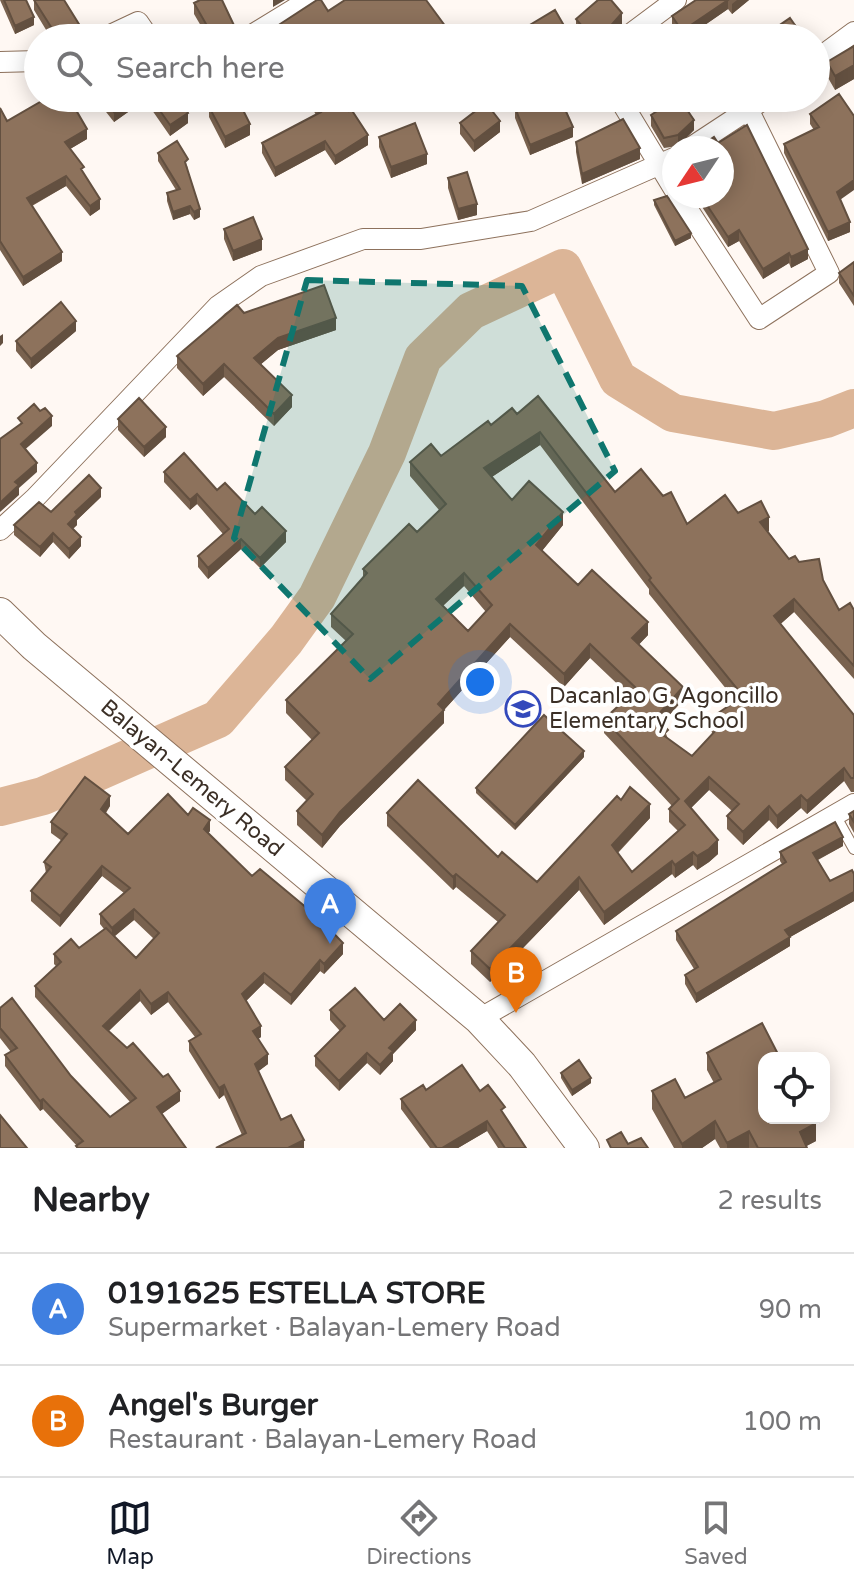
<!DOCTYPE html>
<html lang="en">
<head>
<meta charset="utf-8">
<style>
	body { margin:0; font-family:"Varela Round",sans-serif; background:#f2f2f2; color:#202124 }
	.controls { position:absolute; right:24px; bottom:24px; display:grid; overflow:hidden; border-radius:16px; box-shadow:0 4px 20px #0003 }
	.controls button { width:72px; height:72px; display:grid; place-items:center; padding:0; border:0; border-bottom:2px solid #e0e0e0; background:#fff; color:#202124; font:40px sans-serif }
	.compass { position:absolute; left:662px; top:136px; width:72px; height:72px; border-radius:50%; background:#fff; box-shadow:0 4px 20px #0003; rotate:235deg }
	.you { position:absolute; left:480px; top:682px; width:28px; height:28px; margin:-20px; border:6px solid #fff; border-radius:50%; background:#1a73e8; box-shadow:0 0 0 12px #1a73e833 }
	.badge { display:grid; place-items:center; width:52px; height:52px; border-radius:50%; background:#111827; color:#fff; font-size:26px; font-weight:700 }
	.pin { position:absolute; translate:-50% -66px; filter:drop-shadow(0 2px 4px #0008) }
	.pin::after { content:''; position:absolute; top:42px; width:28px; height:24px; background:inherit; clip-path:polygon(0 0,100% 0,50% 100%) }
	.list { margin:0; padding:0; list-style:none }
	h2 { display:flex; justify-content:space-between; align-items:center; height:104px; margin:0; padding:0 32px; font-size:34px }
	h2 small { font-size:26px; font-weight:400; color:#757577 }
	.list li { display:grid; grid-template-columns:52px 1fr auto; gap:24px; align-items:center; box-sizing:border-box; height:112px; padding:0 32px; border-top:2px solid #e0e0e0 }
	.list b { display:block; font-size:30px; white-space:nowrap }
	.list p { margin:0; font-size:26px; white-space:nowrap; color:#757577 }
	.list em { font-size:26px; font-style:normal; color:#757577 }
	.icon { flex:none; width:44px; height:44px; fill:none; stroke:currentColor; stroke-width:2; stroke-linecap:round; stroke-linejoin:round }
	.map { position:relative; flex:none; width:854px; height:1148px; overflow:hidden }
	.search { position:absolute; background:#fff; box-shadow:0 4px 20px #0003; left:24px; right:24px; top:24px; height:88px; display:flex; align-items:center; gap:20px; box-sizing:border-box; padding:0 28px; border-radius:44px; color:#757577; font-size:30px }
	.sheet { height:328px; background:#fff }
	nav { display:flex; justify-content:space-around; align-items:center; box-sizing:border-box; height:112px; border-top:2px solid #e0e0e0; background:#fff; font-size:22px; color:#757577 }
	nav a { display:grid; justify-items:center; gap:4px }
	nav .on { color:#111827 }
	.map>svg:first-child { display:block }
	.lines { fill:none; stroke-linecap:round; stroke-linejoin:round }
	.river { stroke:#dcb597; stroke-width:38 }
	.service-casing { stroke:#8d715c; stroke-width:12 }
	.minor-casing { stroke:#8d715c; stroke-width:22 }
	.primary-casing { stroke:#8d715c; stroke-width:32 }
	.service { stroke:#fff; stroke-width:10 }
	.minor { stroke:#fff; stroke-width:20 }
	.primary { stroke:#fff; stroke-width:30 }
	.wall { fill:#79624f; fill-rule:evenodd }
	.shaded-wall { fill:#635040 }
	.building { fill:#8d725c; stroke:#635040; stroke-width:2; fill-rule:evenodd }
	.marked { fill:#0f766e; fill-opacity:0.2; stroke:#0f766e; stroke-width:6; stroke-dasharray:16 10; stroke-linejoin:round }
	.labels { text-anchor:middle; dominant-baseline:central; stroke-width:8; stroke-linejoin:round; paint-order:stroke }
	.poi-label { font-size:22px; fill:#3b2f26; stroke:#fff; text-anchor:start }
	.street-label { font-size:22px; fill:#3b2f26; stroke:#fff }
</style>
</head>
<body>
<div class="map">
<svg width="854" height="1148" viewBox="0 0 854 1148">
	<rect width="100%" height="100%" fill="#fff8f3"/>
	<g class="lines">
		<path class="river" d="M0 807 43 796 218 719 286 640 317 597 387 453 423 358 471 311 563 268 618 379 673 413 774 431 826 419 854 408"/>
		<defs>
			<path id="service" d="M835 815 854 849"/>
			<path id="minor" d="M104 38 138 22 149 38
				M247 38 309 0
				M625 38 676 0
				M816 60 854 32
				M0 62 38 61
				M619 98 674 189
				M690 148 766 98
				M679 196 759 319 829 273 749 111
				M0 530 35 498 218 306 261 276 363 239H421L531 221 674 158
				M479 1019 854 804"/>
			<path id="primary" d="M0 613 34 646 479 1019 522 1065 584 1148"/>
		</defs>
		<use href="#service" class="service-casing"/>
		<use href="#minor" class="minor-casing"/>
		<use href="#primary" class="primary-casing"/>
		<use href="#service" class="service"/>
		<use href="#minor" class="minor"/>
		<use href="#primary" class="primary"/>
	</g>
	<path class="wall" d="M0 0H26L34 25 15 34Z
		M34 0 82 38H51L34 10Z
		M696 0H749L732 14 728 9 686 38H681L672 25V16Z
		M194 3 240 38H208L194 14Z
		M328 11 454 38H275L274 37V28Z
		M576 19 622 24 609 38H583L576 29Z
		M854 46V79L835 90 827 76V62Z
		M839 94 840 199 850 232 828 241 784 153V144L814 130 810 124V114Z
		M95 98H178L188 123 170 136 145 100 114 122Z
		M311 98H340L368 145 335 165 325 150 275 177 262 153V143L316 115 311 106Z
		M392 98H420L398 110Z
		M209 107 250 135 225 148 209 117Z
		M0 108 7 121 87 139 70 149 100 209 90 216 66 186 32 206 62 261 23 286 0 250Z
		M515 108 573 137 530 155 515 118Z
		M651 115 694 130 678 146 664 148 651 126Z
		M460 123 500 132 474 152 460 134Z
		M379 137 427 164 391 178 379 147Z
		M576 142 640 159 582 184 576 152Z
		M158 153 188 167 187 168 200 217 194 220 190 214 173 220 167 201V193L176 190 158 161Z
		M448 178 477 215 458 220 448 188Z
		M695 196H722L808 259 791 268 789 263 763 279 739 241 728 247Z
		M654 200 691 238 675 246 654 205Z
		M224 229 262 250 233 261 224 239Z
		M854 262V306L839 283V273Z
		M244 313 336 330 278 350 261 364 292 407 274 426 224 377 203 396 177 368V356Z
		M76 331 31 369 16 351V341Z
		M517 414 615 492 687 524 738 513 769 531H768L789 559 799 562 823 580 839 610H854V679L794 612 780 624 854 715V792H851L844 781 807 814 801 808 777 829 769 820 743 845 727 829V816L732 811 709 790 691 808 718 854 709 862 697 870 693 865 675 878 672 874 604 925 579 890 490 982 471 964V951L498 922 456 887 453 890 387 826V813L498 857 537 882 621 800 650 818 618 853 632 872 678 831 669 822V809L672 806 604 733V719L630 696 590 658 564 687 510 637 444 710V723L340 826 322 848 297 825V811L307 801 285 780V767L312 740 286 713V700L346 641 331 627V614L363 578V569L417 532 439 510 410 476V462L441 456 491 425ZM540 445 649 589V594L736 701 711 718V731L713 734 692 756 668 739 662 723 683 700 638 645 648 635 578 585 542 551 563 525 512 500 492 477ZM464 586 486 612 468 631 443 606Z
		M118 419 166 437 144 457 118 430Z
		M164 472 217 490 255 514 286 542 260 568 241 549 208 579 198 567V556L223 534 197 504 190 510 164 482Z
		M101 497 77 520V525L73 529 81 546 69 559 53 542 40 557 14 535V525Z
		M584 757 515 830 476 793V788Z
		M110 806 106 813 128 834 188 815 210 831 208 833 252 876 343 954 324 974 320 971 291 1005 264 983 246 1001 261 1037 258 1039 268 1064 258 1071 281 1120 304 1148 242 1135 224 1095 219 1099 189 1051V1041L195 1037 168 1002 151 1015 140 1001 109 1031 180 1101 162 1114 186 1148H76L77 1146 43 1109 40 1111 5 1066V1055L11 1052 0 1038V1008L71 1076 110 1117 130 1102 35 997V986L56 966 54 964V954L79 948 104 929 100 924V914L124 893 102 876 60 927 31 901V891L46 873 44 862 62 841 51 833V822ZM134 920 154 939 136 958 114 937Z
		M854 811V833L849 824V814Z
		M843 846 818 860 830 881 854 874V901L790 937V946L696 1003 685 984V975L694 969 676 940V931L782 864 780 861V852Z
		M330 1010 384 1020 416 1030 393 1054V1061L380 1075 367 1063 339 1091 315 1066V1056L340 1031 330 1020Z
		M707 1053 816 1141 806 1146 807 1148H720L715 1139 702 1148H674L652 1109V1091L685 1098 714 1083 707 1070Z
		M561 1073 591 1083 572 1096 561 1078Z
		M426 1090 480 1091 505 1116 526 1148H498L487 1131 458 1148H430L401 1109V1099Z"/>
	<path class="shaded-wall" d="M273 0H285L273 7Z
		M728 0V9L686 38H682V31Z
		M737 0H749L732 14V4Z
		M622 13V24L609 38H600Z
		M34 17V25L15 34V26Z
		M82 29V38H69Z
		M566 29V38H550Z
		M379 32V38H369Z
		M854 65V79L835 90V76Z
		M133 98H145V100L114 122V112Z
		M403 98H420L398 110V101Z
		M188 113V123L170 136V125Z
		M694 120V130L678 146V135Z
		M500 121V132L474 152V141Z
		M250 124V135L225 148V137Z
		M573 127V137L530 155V145Z
		M87 129V139L65 152V142Z
		M368 135V145L335 165V156Z
		M325 141V150L275 177V168Z
		M640 148V159L582 184V174Z
		M427 154V164L391 178V167Z
		M66 176V186L27 208V198Z
		M854 180V190L837 202V192Z
		M100 199V209L90 216V206Z
		M477 204V215L458 220V209Z
		M190 206V214L173 220V212Z
		M200 209V217L194 220V212Z
		M850 222V232L828 241V232Z
		M739 230V241L728 247V237Z
		M691 233V238L675 246V241Z
		M262 239V250L233 261V251Z
		M808 249V259L791 268V257Z
		M62 252V261L23 286V277Z
		M789 253V263L763 279V269Z
		M336 318V330L278 350 254 370V358L278 338Z
		M76 321V331L31 369V359Z
		M3 334V343L0 346V336Z
		M224 364V377L203 396V384Z
		M292 395V407L274 426V414Z
		M52 416V426L21 453V444Z
		M166 427V437L144 457V447Z
		M540 432V445L484 482V468Z
		M37 463V472L19 488V495L0 512V503L15 482Z
		M101 488V497L77 520V525L68 533V524L75 512Z
		M197 494V504L190 510V500Z
		M563 512V525L536 558V545Z
		M769 517V531L760 535V522Z
		M286 531V542L260 568V558Z
		M53 533V542L40 557V547Z
		M81 537V546L69 559V549Z
		M241 539V549L208 579V568Z
		M464 573V586L436 612V599Z
		M794 599V612L774 630V616Z
		M648 622V635L632 652V638Z
		M510 624V637L444 710V723L340 826 322 848V835L340 812Z
		M590 644V658L564 687V674Z
		M683 687V700L656 730V717Z
		M584 751V757L515 830V825Z
		M844 768V781L807 814V801Z
		M709 777V790L685 814V801Z
		M801 795V808L777 829V816Z
		M110 796V806L101 819V809Z
		M650 804V818L612 858V845Z
		M769 806V820L743 845V832Z
		M210 820V831L204 839V829Z
		M843 837V846L813 862V853Z
		M718 840V854L709 862 697 870V856Z
		M693 852V865L675 878V865Z
		M672 861V874L604 925V912Z
		M102 866V876L60 927V916Z
		M456 874V887L453 890V877Z
		M579 877V890L490 982V969Z
		M854 892V901L785 940V930Z
		M134 909V920L112 938V928Z
		M790 937V946L696 1003V994Z
		M343 943V954L324 974V964Z
		M320 960V971L291 1005V995Z
		M264 973V983L242 1005V994Z
		M140 990V1001L103 1036V1026Z
		M168 992V1002L151 1015V1004Z
		M416 1020V1030L393 1054V1061L380 1075V1065L389 1048Z
		M261 1026V1037L253 1042V1031Z
		M367 1053V1063L339 1091V1081Z
		M268 1054V1064L255 1074V1064Z
		M591 1078V1083L572 1096V1090Z
		M224 1085V1095L219 1099V1088Z
		M180 1091V1101L157 1117V1107Z
		M43 1099V1109L40 1111V1101Z
		M487 1121V1131L458 1148H442Z
		M715 1121V1139L702 1148H682V1144Z
		M816 1123V1141L803 1148 800 1132Z
		M749 1131V1148H727V1143Z
		M304 1140V1148H288Z"/>
	<path class="building" d="M4 0H26L34 17 15 26Z
		M34 0H64L82 29 69 38H58Z
		M200 0H222L240 38H214L194 3Z
		M317 0H321L328 11 345 0H426L454 38H383L379 32 369 38H279L274 28Z
		M598 0H611L622 13 600 38H592L576 19Z
		M696 0H728L682 31 672 16Z
		M555 10 566 29 550 38H528L523 29Z
		M790 18 804 38H761Z
		M498 27 503 38H475Z
		M854 46V65L835 76 827 62Z
		M839 94 854 116V180L837 192 850 222 828 232 784 144 819 127 810 114Z
		M47 98H69L87 129 65 142 84 167 81 169 100 199 90 206 66 176 27 198 62 252 23 277 0 241V108L7 121Z
		M103 98H133L114 112Z
		M151 98H178L188 113 170 125Z
		M225 98H237L250 124 225 137 209 107Z
		M312 98H340L349 111 351 109 368 135 335 156 325 141 275 168 262 143 321 112Z
		M538 98H560L573 127 530 145 515 108Z
		M677 98H679L694 120 678 135 664 138 651 115Z
		M486 103 500 121 474 141 460 123Z
		M623 119 640 148 582 174 576 142Z
		M415 123 427 154 391 167 379 137Z
		M747 125 808 249 791 257 789 253 763 269 739 230 728 237 701 196H722V148H698L714 137 718 143Z
		M177 141 188 159 185 162 200 209 194 212 190 206 173 212 167 193 180 189 158 153Z
		M467 172 477 204 458 209 448 178Z
		M667 196 691 233 675 241 654 200Z
		M253 217 262 239 233 251 224 229Z
		M854 262V296L839 273Z
		M324 285 336 318 278 338 254 358 292 395 274 414 224 364 203 384 177 356 237 305 244 313Z
		M61 302 76 321 31 359 16 341Z
		M538 396 615 492 641 469 663 496 671 492 687 524 725 495 738 513 761 501 769 517 760 522 789 559 795 556 799 562 819 559 823 580 839 610 850 603 854 610V666L794 599 774 616 854 715V778H851L844 768 807 801 801 795 777 816 769 806 743 832 727 816 739 804 709 777 685 801 718 840 709 849 697 856 693 852 675 865 672 861 604 912 579 877 490 969 471 951 505 915 456 874 453 877 387 813 418 780 498 857 502 852 537 882 617 796 621 800 630 787 650 804 612 845 632 872 685 825 669 809 679 799 604 719 637 689 590 644 564 674 510 624 438 704 444 710 340 812 322 835 297 811 313 794 285 767 319 733 286 700 353 634 331 614 367 573 363 569 409 524 417 532 446 504 410 462 431 444 441 456 488 421 491 425 512 408 517 414ZM540 432 651 578 649 580 743 696 711 718 718 728 692 756 663 735 668 730 656 717 683 687 632 638 648 622 592 570 578 585 536 545 563 512 529 481 512 500 484 468ZM464 573 492 605 468 631 436 599Z
		M139 398 166 427 144 447 118 419Z
		M34 404 40 411 45 408 52 416 21 444 37 463 15 482 19 485 0 503V439L22 423 18 418Z
		M184 453 217 490 225 483 255 514 262 507 286 531 260 558 241 539 208 568 198 556 229 529 197 494 190 500 164 472Z
		M89 475 101 488 75 512 77 515 68 524 81 537 69 549 53 533 40 547 14 525 39 502 51 512Z
		M544 715 584 751 515 825 476 788Z
		M85 777 110 796 101 809 128 834 168 794 188 815 193 808 210 820 204 829 252 876 260 869 320 919 343 943 324 964 320 960 291 995 264 973 242 994 261 1026 253 1031 268 1054 255 1064 281 1120 291 1115 304 1140 288 1148H216L246 1133 224 1085 219 1088 189 1041 201 1034 168 992 151 1004 140 990 103 1026 127 1048 133 1043 163 1077 168 1074 180 1091 157 1107 186 1148H78L76 1146 83 1141 43 1099 40 1101 5 1055 17 1048 0 1028V1008L12 998 71 1076 110 1117 136 1098 35 986 61 962 54 954 71 939 79 948 106 928 136 958 159 933 134 909 112 928 100 914 130 888 102 866 60 916 31 891 51 867 44 862 67 834 51 822Z
		M854 811V822L849 814Z
		M835 822 843 837 813 853 830 881 852 870 854 874V892L785 930 790 937 696 994 685 975 698 967 676 931 786 862 780 852Z
		M355 988 384 1020 400 1004 416 1020 389 1048 393 1051 380 1065 367 1053 339 1081 315 1056 345 1026 330 1010Z
		M762 1023 780 1058H764V1118H813L816 1123 800 1132 807 1148H758L749 1131 727 1143 715 1121 682 1144 652 1091 675 1079 685 1098 721 1079 707 1053Z
		M579 1060 591 1078 572 1090 561 1073Z
		M462 1065 480 1091 488 1085 505 1107 501 1110 526 1148H505L487 1121 442 1148H437L401 1099 423 1085 426 1090Z
		M0 1115 27 1148H0Z
		M621 1132 628 1144 641 1138 648 1148H611L607 1140Z"/>
	<path class="marked" d="M307 280 522 286 615 471 370 679 234 538Z"/>
	<defs>
		<symbol id="school-ring" viewBox="-11 -11 22 22"><circle r="9.5" fill="#fff" stroke="#3349bb" stroke-width="1.5"/><path d="M0-5L7-2L0 1L-7-2ZM-4 1L0 2.5L4 1V4Q0 6-4 4Z" fill="#3349bb"/></symbol>
	</defs>
	<g fill-rule="evenodd">
		<use href="#school-ring" x="503" y="689" width="40" height="40"/>
	</g>
	<g class="labels">
		<g class="poi-label">
			<text x="549" y="696">Dacanlao G. Agoncillo<tspan x="549" dy="25">Elementary School</tspan></text>
		</g>
		<g class="street-label">
			<text transform="translate(192 778) rotate(40)">Balayan-Lemery Road</text>
		</g>
	</g>
</svg>
<div class="controls">
<button><svg class="icon" aria-label="locate" viewBox="0 0 24 24"><circle cx="12" cy="12" r="6"/><path d="M12 2v4M12 18v4M2 12h4M18 12h4"/></svg></button>
</div>
<svg class="compass" viewBox="-18 -18 36 36"><path d="M0-13l5 13h-10z" fill="#e53935"/><path d="M0 13l5-13h-10z" fill="#757577"/></svg>
<div class="you"></div>
<div class="pin badge" style="left:330px;top:944px;background:#3f7fe0">A</div>
<div class="pin badge" style="left:516px;top:1013px;background:#e8710a">B</div>
<div class="search"><svg class="icon" aria-label="search" viewBox="0 0 24 24"><circle cx="10" cy="10" r="6"/><path d="M15 15l6 6"/></svg>Search here</div>
</div>
<section class="sheet">
<h2>Nearby<small>2 results</small></h2>
<ul class="list">
<li><span class="badge" style="background:#3f7fe0">A</span><div><b>0191625 ESTELLA STORE</b><p>Supermarket · Balayan-Lemery Road</p></div><em>90 m</em></li>
<li><span class="badge" style="background:#e8710a">B</span><div><b>Angel's Burger</b><p>Restaurant · Balayan-Lemery Road</p></div><em>100 m</em></li>
</ul>
</section>
<nav>
<a class="on"><svg class="icon" aria-label="map" viewBox="0 0 24 24"><path d="M3 6l6-2 6 2 6-2v14l-6 2-6-2-6 2zM9 4v14M15 6v14"/></svg>Map</a>
<a><svg class="icon" aria-label="directions" viewBox="0 0 24 24"><path d="M12 3l9 9-9 9-9-9zM9 14v-3h6M13 9l2 2-2 2"/></svg>Directions</a>
<a><svg class="icon" aria-label="saved" viewBox="0 0 24 24"><path d="M7 4h10v16l-5-4-5 4z"/></svg>Saved</a>
</nav>
</body>
</html>
